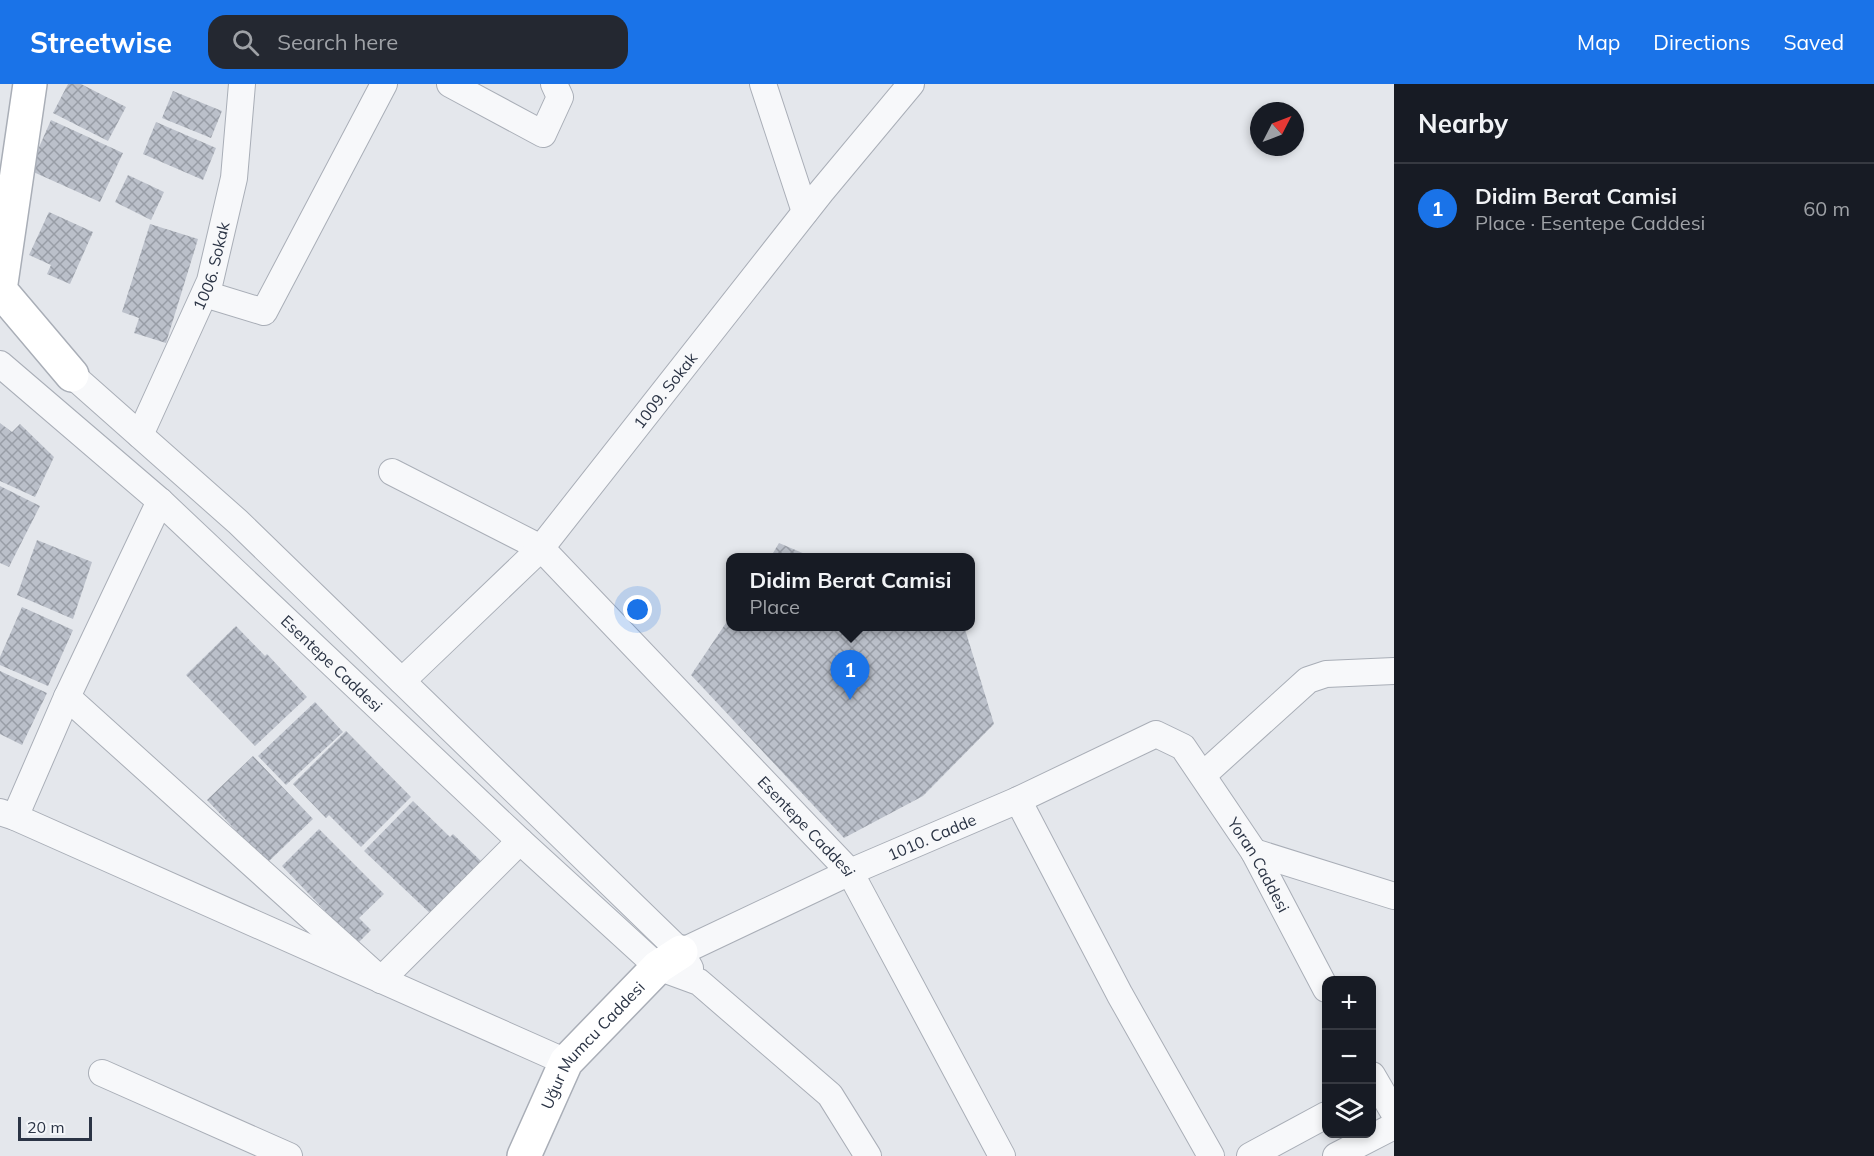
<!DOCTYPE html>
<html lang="en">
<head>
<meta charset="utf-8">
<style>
	body { margin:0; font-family:Mulish,sans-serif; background:#242831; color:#f1f3f6 }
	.controls { position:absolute; right:18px; bottom:18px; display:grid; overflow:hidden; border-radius:12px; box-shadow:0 3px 9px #0003 }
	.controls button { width:54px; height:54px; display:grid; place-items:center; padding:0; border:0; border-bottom:2px solid #363941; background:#171b24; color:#f1f3f6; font:30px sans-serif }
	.compass { position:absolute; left:1250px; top:18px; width:54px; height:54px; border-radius:50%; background:#171b24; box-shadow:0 3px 9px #0003; rotate:48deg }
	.scale { position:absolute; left:18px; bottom:15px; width:74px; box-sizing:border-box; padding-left:6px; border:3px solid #2b3445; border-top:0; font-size:16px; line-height:21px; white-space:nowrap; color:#2b3445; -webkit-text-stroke:4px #f4f6f9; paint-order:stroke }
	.you { position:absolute; left:638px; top:526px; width:21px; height:21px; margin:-15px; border:4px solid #fff; border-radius:50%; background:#1a73e8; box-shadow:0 0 0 9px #1a73e833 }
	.badge { display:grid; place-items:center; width:39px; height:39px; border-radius:50%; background:#1a73e8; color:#fff; font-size:20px; font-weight:700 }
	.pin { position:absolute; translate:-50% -50px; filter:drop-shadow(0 2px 3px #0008) }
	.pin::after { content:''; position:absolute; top:32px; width:21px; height:18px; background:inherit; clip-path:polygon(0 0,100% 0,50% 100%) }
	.popup { position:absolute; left:726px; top:469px; width:249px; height:78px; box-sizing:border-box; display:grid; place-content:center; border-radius:12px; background:#171b24; filter:drop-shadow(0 2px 4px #0005); font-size:20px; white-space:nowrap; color:#9ea1a6 }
	.popup b { font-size:22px; color:#f1f3f6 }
	.popup::after { content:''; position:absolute; left:50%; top:100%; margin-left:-12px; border:12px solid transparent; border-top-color:#171b24 }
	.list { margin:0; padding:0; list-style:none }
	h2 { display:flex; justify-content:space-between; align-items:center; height:78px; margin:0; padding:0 24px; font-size:26px }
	h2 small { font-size:20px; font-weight:400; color:#9ea1a6 }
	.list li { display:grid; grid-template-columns:39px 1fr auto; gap:18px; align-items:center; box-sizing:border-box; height:90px; padding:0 24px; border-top:2px solid #363941 }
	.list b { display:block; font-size:22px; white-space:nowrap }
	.list p { margin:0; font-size:20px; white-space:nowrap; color:#9ea1a6 }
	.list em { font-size:20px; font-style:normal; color:#9ea1a6 }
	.icon { flex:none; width:33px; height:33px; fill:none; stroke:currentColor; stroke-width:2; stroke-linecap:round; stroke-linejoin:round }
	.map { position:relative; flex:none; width:1394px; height:1072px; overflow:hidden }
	header { display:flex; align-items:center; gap:36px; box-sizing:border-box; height:84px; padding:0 30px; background:#1a73e8; color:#fff }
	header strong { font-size:28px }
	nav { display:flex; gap:33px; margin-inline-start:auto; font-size:21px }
	.search { width:420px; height:54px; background:#242831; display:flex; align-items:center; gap:15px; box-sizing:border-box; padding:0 21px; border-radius:18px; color:#9ea1a6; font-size:22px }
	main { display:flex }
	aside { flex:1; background:#171b24 }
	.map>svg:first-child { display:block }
	.building { fill:url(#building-cross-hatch) }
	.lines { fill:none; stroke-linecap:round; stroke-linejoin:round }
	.street-casing { stroke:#a9aeb7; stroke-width:28 }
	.secondary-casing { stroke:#a9aeb7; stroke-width:36 }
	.street { stroke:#f7f8fa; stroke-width:26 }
	.secondary { stroke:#fff; stroke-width:33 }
	.labels { text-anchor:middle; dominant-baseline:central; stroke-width:4.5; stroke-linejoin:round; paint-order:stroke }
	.street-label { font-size:16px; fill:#2b3445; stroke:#f4f6f9 }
</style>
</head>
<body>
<header>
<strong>Streetwise</strong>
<div class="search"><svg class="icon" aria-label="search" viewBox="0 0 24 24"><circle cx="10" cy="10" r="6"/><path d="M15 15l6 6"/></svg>Search here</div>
<nav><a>Map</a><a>Directions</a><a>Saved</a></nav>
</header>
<main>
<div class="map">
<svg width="1394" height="1072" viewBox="0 0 1394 1072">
	<defs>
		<pattern id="building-cross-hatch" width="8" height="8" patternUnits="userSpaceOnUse" patternTransform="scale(1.5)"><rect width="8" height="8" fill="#bbc0ca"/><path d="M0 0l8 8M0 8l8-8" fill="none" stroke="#989da6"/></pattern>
	</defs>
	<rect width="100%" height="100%" fill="#e4e7ec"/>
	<path class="building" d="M68 0H81L126 23 108 57 53 29Z
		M173 7 222 27 211 54 162 34Z
		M51 36 123 69 100 118 29 86Z
		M156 38 216 64 203 96 143 70Z
		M128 91 164 108 151 136 115 118Z
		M49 128 93 148 70 200 47 190 51 181 29 171Z
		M150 140 198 155 166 259 134 249 139 234 122 228Z
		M0 339 12 348 20 340 54 373 35 413 0 397Z
		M0 402 40 422 9 483 0 479Z
		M37 456 92 478 73 535 17 511Z
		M779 459 812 473V474H770Z
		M22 523 73 546 48 602 0 581V573Z
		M730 533V542H964L994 640 923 712 844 754 691 591Z
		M236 542 265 572 267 570 307 613 255 662 186 591Z
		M0 587 47 609 22 661 0 650Z
		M315 618 343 648 286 701 258 672Z
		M346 647 411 713 361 763 329 731 326 734 293 700Z
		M253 672 313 735 267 779 207 716Z
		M413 717 450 753 453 750 485 781 434 833 364 767Z
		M319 745 384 810 359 834 371 846 357 860 282 782Z"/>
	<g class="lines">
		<defs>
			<g id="street">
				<path d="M450 0 543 50 560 13 554 0"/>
				<path d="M763 0 805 128"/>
				<path d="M205 210 264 228 384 0"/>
				<path id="s1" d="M0 280 160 417 520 757 658 883 699 898 830 1011 868 1072"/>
				<path d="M72 291 238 438 681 868 690 884"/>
				<path id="s2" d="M140 351 210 197 234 94 242 0"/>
				<path id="s3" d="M392 388 541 464 850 788 1002 1072"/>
				<path id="s4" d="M402 597 541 464 821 108 911 0"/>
				<path d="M67 613 381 896 520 757"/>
				<path d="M1203 691 1308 596 1326 590 1394 587"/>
				<path d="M1018 716 1120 911 1211 1072"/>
				<path d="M0 728 15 733 566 978"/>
				<path d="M15 733 67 613 160 417"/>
				<path d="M1254 768 1394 812"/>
				<path id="s5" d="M681 868 850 788 1018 716 1156 650 1183 663 1254 768 1326 905"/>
				<path d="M102 989 289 1072"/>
				<path d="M1372 991 1394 1029"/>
				<path d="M1250 1072 1326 1031"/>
				<path d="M1336 1072 1394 1042"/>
			</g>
			<g id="secondary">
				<path d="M30 0 0 206 72 291"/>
				<path id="s6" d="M524 1072 566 978 658 883 681 868"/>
			</g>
		</defs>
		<use href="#street" class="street-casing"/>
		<use href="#secondary" class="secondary-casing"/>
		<use href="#street" class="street"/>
		<use href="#secondary" class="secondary"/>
	</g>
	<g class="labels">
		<g class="street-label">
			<text stroke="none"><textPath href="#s2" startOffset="184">1006. Sokak</textPath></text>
			<text stroke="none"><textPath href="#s4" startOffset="393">1009. Sokak</textPath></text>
			<text stroke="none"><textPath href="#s1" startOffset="447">Esentepe Caddesi</textPath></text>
			<text stroke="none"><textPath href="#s3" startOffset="552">Esentepe Caddesi</textPath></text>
			<text stroke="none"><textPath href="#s5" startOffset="276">1010. Cadde</textPath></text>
			<text stroke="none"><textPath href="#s5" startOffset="693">Yoran Caddesi</textPath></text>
			<text stroke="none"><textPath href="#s6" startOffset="132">Uğur Mumcu Caddesi</textPath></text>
		</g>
	</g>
</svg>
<div class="controls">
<button>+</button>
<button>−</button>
<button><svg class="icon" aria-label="layers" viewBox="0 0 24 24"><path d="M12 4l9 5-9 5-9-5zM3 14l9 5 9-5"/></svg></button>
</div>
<svg class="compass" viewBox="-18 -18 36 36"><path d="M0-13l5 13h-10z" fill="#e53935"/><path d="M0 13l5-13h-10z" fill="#9ea1a6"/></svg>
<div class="scale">20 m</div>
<div class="you"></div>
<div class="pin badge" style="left:850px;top:616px">1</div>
<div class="popup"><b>Didim Berat Camisi</b>Place</div>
</div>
<aside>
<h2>Nearby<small></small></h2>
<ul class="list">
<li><span class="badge">1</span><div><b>Didim Berat Camisi</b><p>Place · Esentepe Caddesi</p></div><em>60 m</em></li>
</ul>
</aside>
</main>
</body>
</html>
